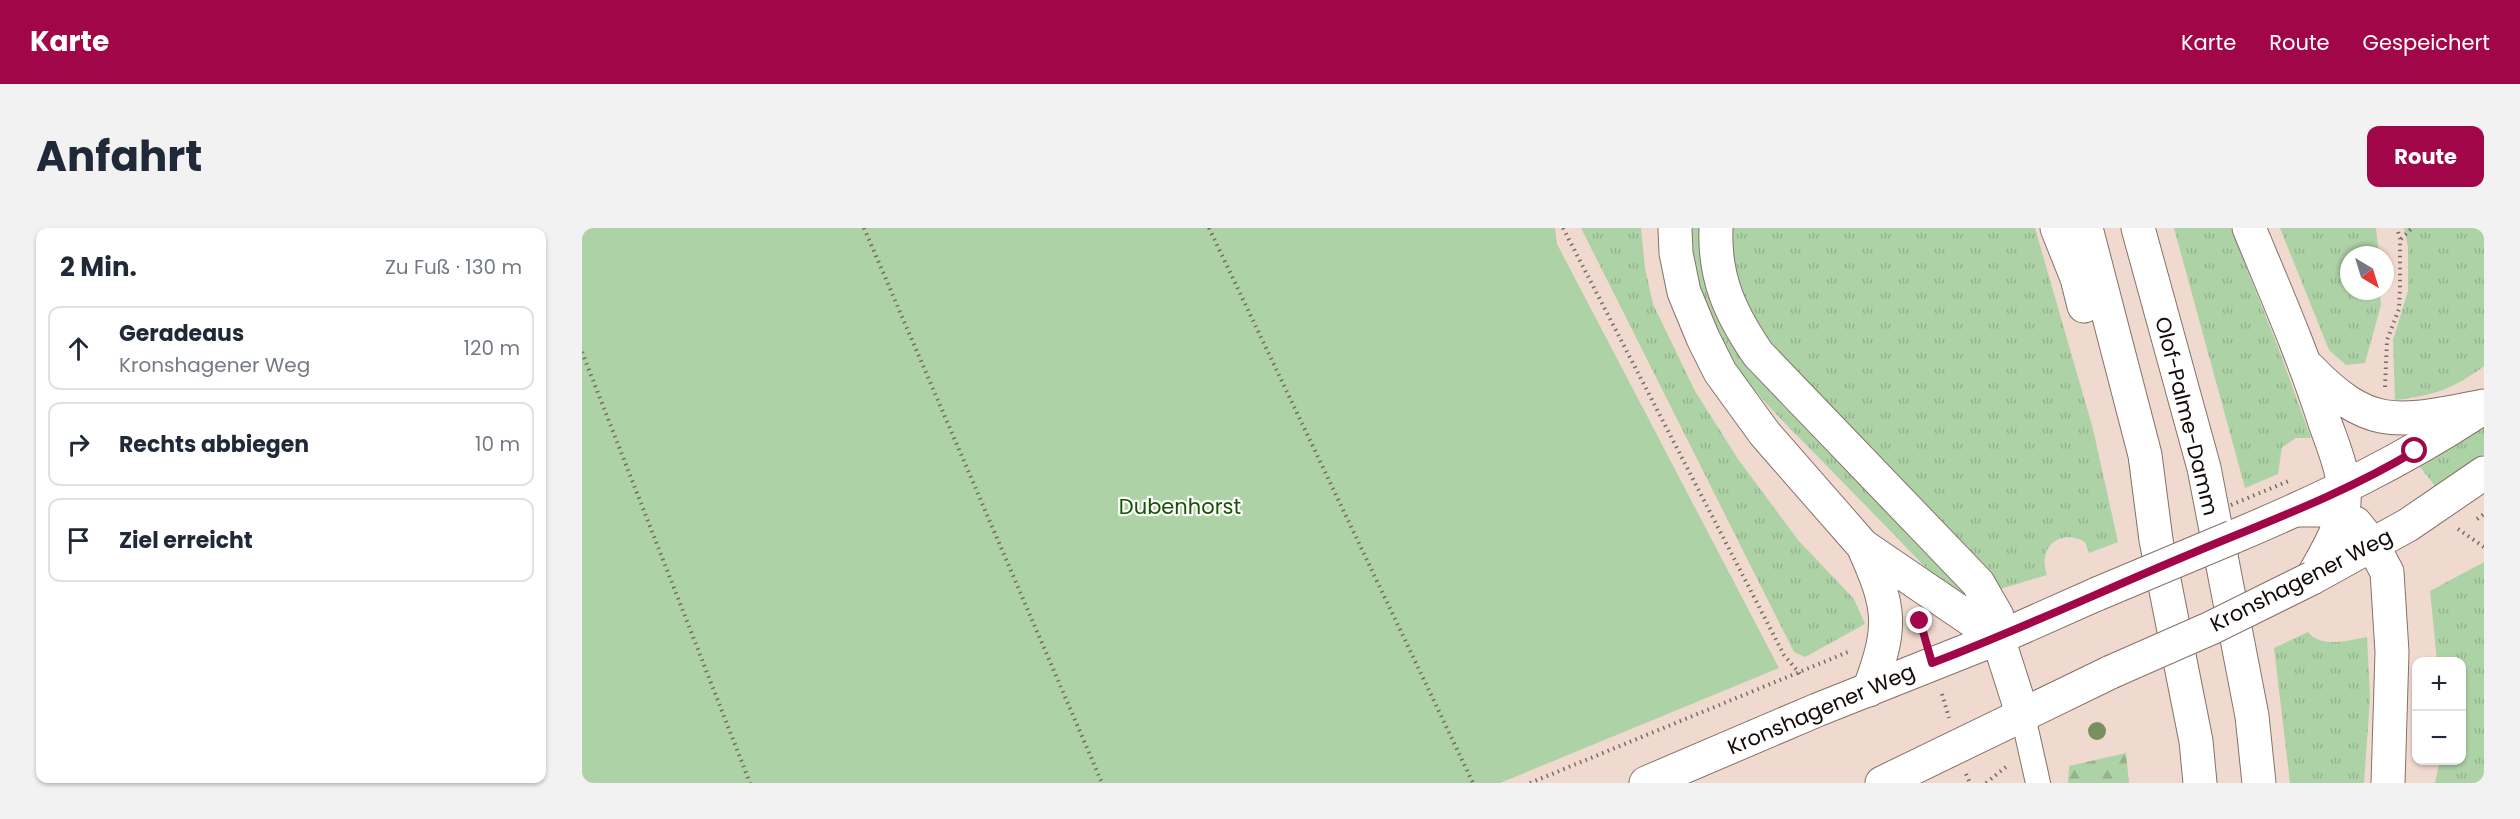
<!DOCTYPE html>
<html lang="de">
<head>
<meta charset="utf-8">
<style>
	body { margin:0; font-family:Poppins,sans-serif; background:#f2f2f3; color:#1f2937 }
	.controls { position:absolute; right:18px; bottom:18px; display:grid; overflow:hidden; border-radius:12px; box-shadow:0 2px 4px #0004 }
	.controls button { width:54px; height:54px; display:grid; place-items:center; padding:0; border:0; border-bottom:2px solid #e0e1e3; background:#fff; color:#1f2937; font:30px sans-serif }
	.compass { position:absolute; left:1758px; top:18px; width:54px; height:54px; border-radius:50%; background:#fff; box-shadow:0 2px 4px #0004; rotate:142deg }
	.stop { position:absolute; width:18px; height:18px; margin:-14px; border:4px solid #a10748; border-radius:50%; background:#fff }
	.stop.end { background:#a10748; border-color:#fff; box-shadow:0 2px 6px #0008 }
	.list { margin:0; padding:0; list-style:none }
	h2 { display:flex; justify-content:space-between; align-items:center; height:78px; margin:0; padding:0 24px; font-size:26px }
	h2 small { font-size:20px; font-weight:400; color:#747a83 }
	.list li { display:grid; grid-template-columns:39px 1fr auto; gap:18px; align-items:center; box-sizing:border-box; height:84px; margin:0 12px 12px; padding:0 12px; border:2px solid #e0e1e3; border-radius:12px }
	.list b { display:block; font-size:22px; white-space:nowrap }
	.list p { margin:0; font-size:20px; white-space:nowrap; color:#747a83 }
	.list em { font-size:20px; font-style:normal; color:#747a83 }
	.icon { flex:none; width:33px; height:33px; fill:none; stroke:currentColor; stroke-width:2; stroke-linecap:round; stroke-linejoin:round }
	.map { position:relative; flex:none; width:1902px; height:555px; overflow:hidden; border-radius:12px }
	header { display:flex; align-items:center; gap:36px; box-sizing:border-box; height:84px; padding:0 30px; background:#a10748; color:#fff }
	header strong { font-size:28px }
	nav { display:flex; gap:33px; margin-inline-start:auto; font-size:21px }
	.intro { display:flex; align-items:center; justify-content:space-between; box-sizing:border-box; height:144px; padding:0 36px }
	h1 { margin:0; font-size:42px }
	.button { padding:15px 27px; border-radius:12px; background:#a10748; color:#fff; font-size:21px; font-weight:700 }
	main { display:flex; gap:36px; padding:0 36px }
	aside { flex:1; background:#fff; border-radius:12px; box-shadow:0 2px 4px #0004 }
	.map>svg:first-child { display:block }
	.grass { fill:url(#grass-tufts) }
	.forest { fill:url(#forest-firs) }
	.garden { fill:#add2a5 }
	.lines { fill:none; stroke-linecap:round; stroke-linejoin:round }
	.minor-casing { stroke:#857168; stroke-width:26 }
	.secondary-casing { stroke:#857168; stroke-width:35 }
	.trunk-casing { stroke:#857168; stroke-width:35 }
	.path { stroke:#796b64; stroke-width:4; stroke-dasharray:1.5 4.5; stroke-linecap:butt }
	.minor { stroke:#fff; stroke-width:24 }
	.secondary { stroke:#fff; stroke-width:33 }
	.trunk { stroke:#fff; stroke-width:33 }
	.secondary-bridge-casing { stroke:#857168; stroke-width:35; stroke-linecap:butt }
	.path-bridge { stroke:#796b64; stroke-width:4; stroke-dasharray:1.5 4.5; stroke-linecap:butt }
	.secondary-bridge { stroke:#fff; stroke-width:33 }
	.tree { fill:#78905e }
	.route { stroke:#a10748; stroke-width:8 }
	.labels { text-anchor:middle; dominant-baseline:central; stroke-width:4.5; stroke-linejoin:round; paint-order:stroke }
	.street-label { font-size:21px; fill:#110a07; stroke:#fff }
	.park-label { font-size:21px; fill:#155402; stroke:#fff }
</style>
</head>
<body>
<header>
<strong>Karte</strong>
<nav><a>Karte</a><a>Route</a><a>Gespeichert</a></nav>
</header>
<div class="intro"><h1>Anfahrt</h1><a class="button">Route</a></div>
<main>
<aside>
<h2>2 Min.<small>Zu Fuß · 130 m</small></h2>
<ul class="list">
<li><svg class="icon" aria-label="ahead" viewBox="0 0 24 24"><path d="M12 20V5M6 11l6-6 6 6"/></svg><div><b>Geradeaus</b><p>Kronshagener Weg</p></div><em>120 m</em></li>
<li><svg class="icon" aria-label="right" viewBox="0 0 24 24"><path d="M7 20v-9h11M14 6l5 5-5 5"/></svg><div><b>Rechts abbiegen</b></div><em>10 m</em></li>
<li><svg class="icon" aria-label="arrive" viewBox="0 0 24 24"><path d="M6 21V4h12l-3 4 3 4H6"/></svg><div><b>Ziel erreicht</b></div></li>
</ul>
</aside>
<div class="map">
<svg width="1902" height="555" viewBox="0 0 1902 555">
	<defs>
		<pattern id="grass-tufts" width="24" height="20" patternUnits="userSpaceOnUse" patternTransform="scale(1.5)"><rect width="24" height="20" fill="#add2a5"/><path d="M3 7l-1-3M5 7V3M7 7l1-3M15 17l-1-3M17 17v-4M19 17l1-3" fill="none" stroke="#94b38d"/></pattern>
		<pattern id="forest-firs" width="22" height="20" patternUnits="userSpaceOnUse" patternTransform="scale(1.5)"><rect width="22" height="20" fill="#add2a5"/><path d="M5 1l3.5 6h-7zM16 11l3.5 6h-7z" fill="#94b38d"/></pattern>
	</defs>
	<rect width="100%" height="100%" fill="#f0dacf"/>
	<path class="grass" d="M1059 0 1063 40 1071 76 1113 163 1156 231 1216 312 1272 371 1283 396 1223 429 1212 424 999 0Z
		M1108 0H1122V35L1387 368 1376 373C1332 327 1287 281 1242 235 1209 201 1171 166 1146 125 1122 86 1111 46 1108 0Z
		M1145 0H1453L1511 201 1536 314 1507 325 1503 314C1478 300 1455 319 1465 347L1418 361 1193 130 1158 77Z
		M1592 0H1649L1697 122 1729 210H1714L1700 219 1696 246 1663 260Z
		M1698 0H1794L1797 27H1767V63H1798L1799 77 1783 135 1764 137 1747 122Z
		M1822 0H1902V138C1872 161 1850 168 1813 172L1811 112 1826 63V19Z
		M1902 198V226L1853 258 1838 239Z
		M1902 334V555H1853L1858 533 1880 532V434L1855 433 1848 363Z
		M1726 404C1740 421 1767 412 1785 409L1788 470 1782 555H1708L1692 420Z"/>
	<path class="forest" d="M1544 525 1547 555H1486L1487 538Z"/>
	<path class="garden" d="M0 0H973L975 16 1197 440 918 555H0Z"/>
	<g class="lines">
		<defs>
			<path id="minor" d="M1441 488 1456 555"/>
			<path id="secondary" d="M1651 309C1739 272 1823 232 1902 179
				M1730 350 1826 297 1902 245
				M1064 555 1235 482 1416 410 1515 366
				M1300 555 1529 444"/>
			<path id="trunk" d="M1093 0 1094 25 1102 64 1121 110 1138 144 1183 206 1281 318 1416 410
				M1134 0C1132 50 1148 85 1176 126L1396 355 1415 388 1416 410 1441 488
				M1475 0 1495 50 1502 78
				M1504 0 1563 227 1574 312 1614 513 1618 555
				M1556 0 1622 240 1670 488 1677 555
				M1667 0C1694 65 1722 129 1743 195 1752 220 1764 248 1762 275 1759 302 1743 326 1730 350
				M1727 140C1790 206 1819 193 1902 178
				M1715 282H1741L1773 295 1790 316 1805 344 1810 424 1806 555
				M1281 318C1309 380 1311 398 1287 462"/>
		</defs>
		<use href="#minor" class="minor-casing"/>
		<use href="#secondary" class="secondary-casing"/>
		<use href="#trunk" class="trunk-casing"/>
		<path class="path" d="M282 0 520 555
			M627 0 891 555
			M981 0 1202 427 1218 446
			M1819 11 1830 0
			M0 124 168 555
			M1803 159 1805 112 1817 81 1818 61V11L1815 0
			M1895 291 1902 286
			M1876 301 1902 319
			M1360 466 1367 490
			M1384 546 1388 555
			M948 555 1266 424
			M1404 555 1425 538"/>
		<use href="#minor" class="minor"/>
		<use href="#secondary" class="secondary"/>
		<use href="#trunk" class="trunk"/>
		<defs>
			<path id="secondary-bridge" d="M1515 366 1651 309
				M1529 444 1629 400 1730 350"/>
		</defs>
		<use href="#secondary-bridge" class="secondary-bridge-casing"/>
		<path class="path-bridge" d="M1649 277 1709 252"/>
		<use href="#secondary-bridge" class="secondary-bridge"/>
	</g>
	<circle class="tree" cx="1515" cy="503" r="9"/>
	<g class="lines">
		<path class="route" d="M1338 393 1350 435C1437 402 1520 363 1606 327 1682 295 1762 266 1833 223"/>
	</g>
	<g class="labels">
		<g class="street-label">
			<text transform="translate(1605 188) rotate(76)">Olof-Palme-Damm</text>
			<text transform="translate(1719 352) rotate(-27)">Kronshagener Weg</text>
			<text transform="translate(1239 481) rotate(-23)">Kronshagener Weg</text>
		</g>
		<g class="park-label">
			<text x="598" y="278">Dubenhorst</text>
		</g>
	</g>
</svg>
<div class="controls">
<button>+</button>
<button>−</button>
</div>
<svg class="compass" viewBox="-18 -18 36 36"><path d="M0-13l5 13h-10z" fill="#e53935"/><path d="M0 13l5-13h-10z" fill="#747a83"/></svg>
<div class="stop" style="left:1833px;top:223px"></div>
<div class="stop end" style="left:1338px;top:393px"></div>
</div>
</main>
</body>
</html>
